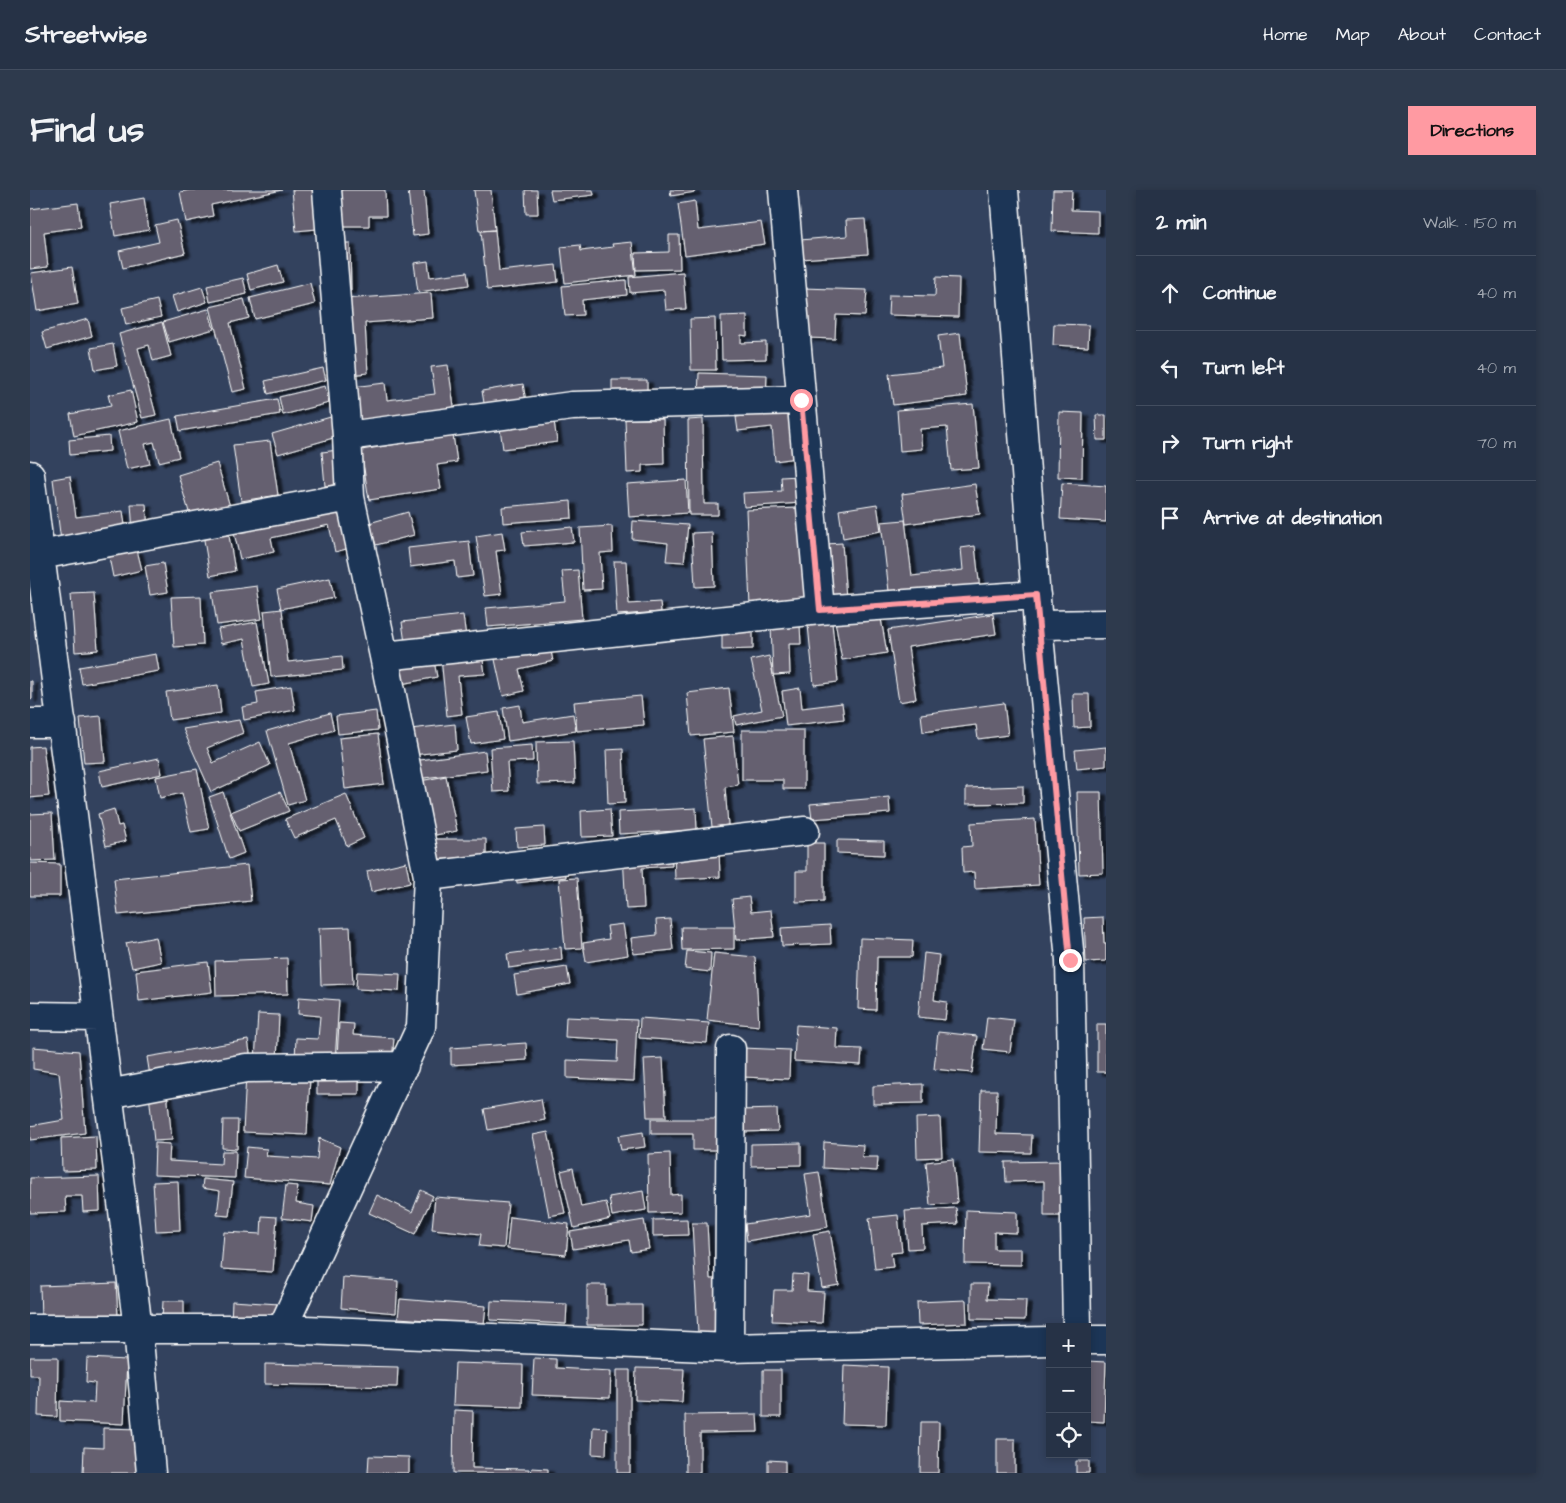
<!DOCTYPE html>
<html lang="en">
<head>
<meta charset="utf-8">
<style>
	body { margin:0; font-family:"Architects Daughter",sans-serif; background:#2e3a4d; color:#f1f3f6 }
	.controls { position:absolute; right:15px; bottom:15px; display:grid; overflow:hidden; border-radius:0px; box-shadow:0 2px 8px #0003 }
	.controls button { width:45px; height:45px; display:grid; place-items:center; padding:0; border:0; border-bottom:1px solid #424d5f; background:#263246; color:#f1f3f6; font:25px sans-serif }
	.stop { position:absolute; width:15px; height:15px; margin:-11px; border:4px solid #ff9aa2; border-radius:50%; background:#fff }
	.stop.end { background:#ff9aa2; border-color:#fff; box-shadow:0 1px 5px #0008 }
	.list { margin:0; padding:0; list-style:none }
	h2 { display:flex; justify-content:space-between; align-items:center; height:65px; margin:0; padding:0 20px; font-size:21px }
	h2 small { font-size:16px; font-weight:400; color:#a4aab3 }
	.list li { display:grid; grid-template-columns:32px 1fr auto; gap:15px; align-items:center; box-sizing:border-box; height:75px; padding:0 20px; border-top:1px solid #424d5f }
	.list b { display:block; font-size:19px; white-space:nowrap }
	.list em { font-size:16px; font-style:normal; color:#a4aab3 }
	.icon { flex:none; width:28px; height:28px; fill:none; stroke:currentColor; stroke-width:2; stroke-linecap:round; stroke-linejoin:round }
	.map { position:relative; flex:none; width:1076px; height:1283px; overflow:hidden; border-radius:0px }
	header { display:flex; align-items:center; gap:30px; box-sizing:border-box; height:70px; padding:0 25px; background:#263246; border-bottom:1px solid #424d5f }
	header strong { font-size:24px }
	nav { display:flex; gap:28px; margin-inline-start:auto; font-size:18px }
	.intro { display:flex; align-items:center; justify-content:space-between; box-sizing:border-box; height:120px; padding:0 30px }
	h1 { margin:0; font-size:35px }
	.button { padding:12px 22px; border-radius:0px; background:#ff9aa2; color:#111; font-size:18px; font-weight:700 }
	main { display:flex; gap:30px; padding:0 30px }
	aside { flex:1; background:#263246; border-radius:0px; box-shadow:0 2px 8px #0003 }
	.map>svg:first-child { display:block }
	.building { fill:#656170; stroke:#fff; filter:url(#shadow) }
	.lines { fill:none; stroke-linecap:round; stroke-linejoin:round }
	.minor-casing { stroke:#fff; stroke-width:31 }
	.minor { stroke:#1d3557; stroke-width:28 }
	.route { stroke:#ff9aa2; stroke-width:6 }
</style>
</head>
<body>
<header>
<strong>Streetwise</strong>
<nav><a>Home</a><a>Map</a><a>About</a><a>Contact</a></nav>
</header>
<div class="intro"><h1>Find us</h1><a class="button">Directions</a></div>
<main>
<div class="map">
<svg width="1076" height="1283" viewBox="0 0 1076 1283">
	<defs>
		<filter id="shadow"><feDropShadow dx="5.5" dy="3" stdDeviation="1" flood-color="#0009"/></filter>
	</defs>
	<rect width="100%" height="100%" fill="#33425e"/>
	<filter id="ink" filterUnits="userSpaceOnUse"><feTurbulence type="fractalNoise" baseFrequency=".02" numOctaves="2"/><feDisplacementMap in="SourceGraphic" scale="10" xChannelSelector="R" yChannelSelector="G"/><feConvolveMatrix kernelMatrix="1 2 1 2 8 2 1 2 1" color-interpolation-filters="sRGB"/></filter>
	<g filter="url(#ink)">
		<path class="building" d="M160 0H252L181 15 183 26 156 32 150 2Z
			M262 0H283L287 39 266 41Z
			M303 0H355L356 26H339V36H303Z
			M378 0H394L398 44 383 46Z
			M444 0H461L465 40 449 41Z
			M495 0H507L508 24H496Z
			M520 0H563L564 5 522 10Z
			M640 0H665V2L641 6Z
			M1023 0H1042L1041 20 1068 21V43L1022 41Z
			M114 8 119 40 85 46 80 14Z
			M665 11 668 40 731 32 735 54 655 65 648 14Z
			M48 13 51 37 14 42 18 77 0 79V19Z
			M835 29 838 64 771 69 770 50 817 46 816 30Z
			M147 30 155 63 93 78 89 61 129 52 125 35Z
			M465 40 469 81 526 75 528 92 457 100 451 41Z
			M639 45H649L650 79 606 80 605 63 639 62Z
			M602 52 606 85 535 93 531 57 550 55 551 61 583 57 582 54Z
			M308 53H320L321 101H309Z
			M398 71 400 87 437 82 439 95 388 102 384 73Z
			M248 75 253 92 221 100 217 84Z
			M42 77 48 114 7 121 1 83Z
			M653 82 656 119 636 120 634 100 600 103 599 87Z
			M906 87 929 88 928 127 858 125 859 105 905 106Z
			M213 88 217 104 180 112 177 96Z
			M596 90 597 105 552 110 553 125 535 126 532 96Z
			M280 93 285 114 225 129 220 108Z
			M172 97 177 112 147 122 142 106Z
			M772 98 837 100 835 126 806 125 805 149 777 148Z
			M401 103 403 128 335 133 338 183 319 185 313 109Z
			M214 109 219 128 200 133 216 199 202 202 180 117Z
			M127 110 131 127 96 135 92 118Z
			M178 119 184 139 139 152 133 132Z
			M717 125V146L711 145V153L736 152V169L692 170 691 126Z
			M685 128 686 180H661L660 129Z
			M58 129 62 146 17 159 12 142Z
			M132 132 141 166 123 171 119 155 108 158 126 225 112 228 89 144Z
			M1024 134 1059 135 1058 157 1023 155Z
			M930 143 937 206 863 215 859 184 912 178 908 146Z
			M83 154 87 176 65 180 61 158Z
			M418 175 425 223 327 235 322 197 355 193 357 210 405 204 401 177Z
			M293 178 296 190 238 204 235 191Z
			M669 183 737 185 736 208 668 207Z
			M582 190H617V209L582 208Z
			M493 194 496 212 455 219 452 201Z
			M295 196 299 213 253 225 249 207Z
			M101 200 108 232 44 246 40 224 81 216 78 205Z
			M247 209 250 224 150 241 147 226Z
			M943 214 949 278 921 280 917 237 890 239 892 259 870 261 867 220Z
			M763 221 767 268 745 271 742 237 708 241 706 227Z
			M1029 222 1053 223 1052 288 1028 287Z
			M1066 225H1076V250H1067Z
			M304 226 310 246 248 264 242 244Z
			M141 229 149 267 129 272 124 252 115 254 120 274 97 279 88 241Z
			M595 229H633L634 274 612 275V282L597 283Z
			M673 229 674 314H688V325H659L658 230Z
			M524 231 527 252 473 259 470 238Z
			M423 245 427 272 407 275 411 299 339 310 331 260Z
			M79 246 80 261 40 265 39 250Z
			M240 251 248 305 211 311 203 255Z
			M308 260 312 294 295 296 292 262Z
			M187 273 201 320 162 332 148 285Z
			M40 286 46 327 93 321 96 342 31 351 23 289Z
			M769 286 771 313 714 317 713 303 752 301 751 287Z
			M656 290 658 323 599 327 597 294Z
			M1032 293 1076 296V332L1030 329Z
			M945 294 950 324 876 334 872 304Z
			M541 311 542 328 473 333 472 317Z
			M101 314H116L118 340 103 342Z
			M847 314 851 341 813 348 809 320Z
			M311 315 320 358 305 362 299 335 241 348 244 362 210 369 203 338Z
			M770 318 775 414 720 417 716 320Z
			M378 322 384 345 346 355 339 333Z
			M875 330 882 386 933 380 931 358 945 356 950 400 860 410 851 332Z
			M603 331 658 335 654 372 636 371 638 353 602 349Z
			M582 336 583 362 570 363 572 399 553 400 550 338Z
			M542 337 544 352 494 356 492 342Z
			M198 340 205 381 180 386 173 344Z
			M472 342 475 360 466 361 472 404 455 406 446 346Z
			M682 342 684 396 665 397 662 343Z
			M439 351 443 386 427 388 425 371 380 377 378 358Z
			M812 353 816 409 799 410 796 354Z
			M107 360 112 380 83 387 79 367Z
			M584 371H596L599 414 630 412 631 422 587 425Z
			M133 373 138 402 120 405 115 376Z
			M548 380 552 429 458 437 456 418 535 411 532 381Z
			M300 388 304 408 251 419 247 399Z
			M227 396 232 429 187 435 182 402Z
			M64 403 68 460 45 462 41 404Z
			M171 406 173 455 144 457 141 407Z
			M252 419 258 472 312 466 313 480 241 487 234 421Z
			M850 423 857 463 812 470 805 431Z
			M963 424 966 444 878 457 886 509 869 512 858 440Z
			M433 425 436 447 375 453 372 432Z
			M227 432 239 494 223 497 214 449 191 454 188 439Z
			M802 433 808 492 784 495 778 435Z
			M770 435 771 454H759L760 484 743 485 741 436Z
			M723 440V459L692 460V441Z
			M519 452 523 471 489 479 494 501 473 506 464 465Z
			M452 463 455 484 428 486 432 524 417 526 411 468Z
			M126 464 129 481 52 494 49 477Z
			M739 466 752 526 706 535 704 526 732 520 721 470Z
			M404 471 407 487 366 495 363 479Z
			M0 491H2V509H0Z
			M188 495 191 523 140 530 136 502Z
			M261 496 265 520 214 530 212 517 228 514 226 502Z
			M699 498 704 542 661 546 657 503Z
			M770 498 772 518 812 513 814 529 756 536 752 501Z
			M1043 504H1059L1060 537 1044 538Z
			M611 506 614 535 547 541 544 512Z
			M974 513 978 545 948 549 946 535 893 542 891 524Z
			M490 515 492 532 543 524 546 541 478 551 473 518Z
			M346 521 348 540 308 544 306 526Z
			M469 522 473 549 441 554 436 527Z
			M300 523 304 540 259 553 275 610 258 615 237 541Z
			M71 526 75 572 54 573 50 528Z
			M209 530 213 543 177 558 183 573 230 552 240 575 181 602 153 539Z
			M425 534 427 560 382 565 380 539Z
			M712 540H774V599H753V590H712Z
			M348 544 354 594 315 599 309 548Z
			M703 546 708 595 695 597 698 635 682 637 673 549Z
			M543 551 545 593 507 594 506 552Z
			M502 555 503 571 477 572 479 601 463 602 460 558Z
			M13 556 19 606 0 608V557Z
			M1076 557V576L1047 579 1045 560Z
			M593 559 595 613 578 614 576 560Z
			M455 561 457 580 386 589 383 571Z
			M129 568 132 584 72 597 69 581Z
			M167 579 179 639 161 642 152 603 130 608 126 587Z
			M416 586 427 641 400 646 390 591Z
			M993 596V613L936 614V598Z
			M193 602 214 663 199 669 179 607Z
			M250 602 259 621 209 641 201 622Z
			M1047 602H1071L1073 683 1049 684Z
			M316 604 334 648 317 656 306 630 264 648 255 629Z
			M859 607 860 623 782 629 780 614Z
			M666 618 667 640 589 644 588 622Z
			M84 619 88 636 92 635 96 651 76 656 68 624Z
			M580 619 582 646 552 647 551 621Z
			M22 623 25 670 0 671V624Z
			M1005 629 1009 695 945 699 944 682 933 683 932 657 942 656 941 633Z
			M514 637 515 655 487 657 486 639Z
			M402 649H456V670L402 669Z
			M807 650 854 651V665L807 663Z
			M777 653H794V711L766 712V681H777Z
			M689 660 690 687 645 689 644 661Z
			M641 662 642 676 612 678 614 718 596 719 593 665Z
			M376 672 380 693 341 702 337 681Z
			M0 673 30 674V706H0Z
			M535 674 536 687 487 693 486 680Z
			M217 675 221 711 88 725 84 689Z
			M547 688 552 758 535 759 529 689Z
			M719 707 721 722 741 720 744 747 706 750 702 709Z
			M1073 727 1074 753H1076V771L1056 772 1054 728Z
			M640 729 643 760 603 764 601 748 627 745 626 730Z
			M593 734 598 765 556 772 553 753 579 749 577 736Z
			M800 735 801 754 752 756 751 738Z
			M320 737 323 794 291 795 289 738Z
			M651 737H704V759L652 760Z
			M126 747 131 772 102 778 96 753Z
			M830 748 883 750 882 767H847L846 820 828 819Z
			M531 757 532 770 479 778 477 764Z
			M657 761 681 763 680 782 655 779Z
			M684 763 725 767 729 836 677 830Z
			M894 763 909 765 904 810 917 812 915 830 888 827Z
			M257 768 258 804 186 806 185 771Z
			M178 772 182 802 109 811 106 781Z
			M537 777 540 794 487 804 484 785Z
			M327 782 370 784 369 801 326 799Z
			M269 807 309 810 305 871 265 869 266 848 288 849 290 826 268 824Z
			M228 824 249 825 247 871 225 870Z
			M536 827 607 830 604 891 537 888V870L587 872 588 850 535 847Z
			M957 827 984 830 980 862 953 859Z
			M610 828 679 833 677 853 609 848Z
			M309 833 324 834 323 845 364 848 362 872 307 867Z
			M1067 834H1076V882H1067Z
			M766 835 807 838 806 858 832 859 831 875 764 871Z
			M908 842 947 846 942 883 904 879Z
			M218 850 221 869 120 886 117 867Z
			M496 853 497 870 421 875V858Z
			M3 857 49 861 55 943 0 950V936L34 930 29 883 3 879Z
			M713 858 760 860 759 889 712 887Z
			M633 868 636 927H617L614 869Z
			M216 884 280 887 277 945 213 942Z
			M287 884 329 885V904H287Z
			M893 894V913L843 914V896Z
			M951 900H967L966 944 1002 945 1001 963 949 962Z
			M137 902 142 950 124 951 119 904Z
			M511 909 515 930 458 940 454 919Z
			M747 919 748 941 711 942 710 920Z
			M910 927 912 967 887 968 886 928Z
			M621 929H691V960H663V944H621Z
			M193 930H208L207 959 192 958Z
			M518 942 535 1023 519 1026 503 945Z
			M613 942 615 957 591 960 588 946Z
			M66 946 67 980 32 981 31 948Z
			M289 948 310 957 300 995 214 988 217 957 237 959 236 966 287 969Z
			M794 952 833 955 832 967H848L847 981 793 978Z
			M125 953 140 954 139 971 191 974 192 961H206L205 988 124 985Z
			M771 953V975L721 976V954Z
			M640 963 641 1005 651 1004V1022L619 1023 618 964Z
			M923 969 927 1013 900 1015 896 972Z
			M1032 971 1033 1026H1014V991L976 992 975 972Z
			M543 978 551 1017 576 1012 580 1029 544 1038 531 981Z
			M789 982 798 1037 717 1051 715 1034 781 1024 775 984Z
			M69 986 70 1021 53 1022 52 1006H35L36 1022 0 1023V988Z
			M173 989 203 992 199 1026 187 1025 190 1001 172 998Z
			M148 991 150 1040 126 1041 123 992Z
			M256 995 268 996 266 1013 284 1016 282 1032 252 1028Z
			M391 1000 403 1006 385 1044 339 1023 347 1005 382 1022Z
			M613 1001 616 1020 582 1026 579 1007Z
			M405 1007 478 1013 474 1058 449 1056 451 1044 402 1039Z
			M926 1018 928 1034 892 1036 893 1058 878 1059 875 1021Z
			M936 1020 987 1022V1043L964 1042V1059H991V1075L935 1074Z
			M868 1025 872 1062 861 1063 863 1077 845 1079 839 1028Z
			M232 1026 247 1027 243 1082 191 1079 194 1042 231 1044Z
			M480 1027 539 1034 536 1065 477 1059Z
			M657 1029 658 1045 623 1046V1030Z
			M614 1030 619 1059 601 1062 599 1050 543 1059 540 1042Z
			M662 1033H677L680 1089H689L692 1142 668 1143Z
			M800 1041 809 1095 792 1098 783 1044Z
			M763 1084 778 1085 777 1101 794 1102 792 1133 742 1131 744 1100H762Z
			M313 1087 368 1091 366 1123 311 1118Z
			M86 1093 88 1126 11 1129 10 1096Z
			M941 1094H958L957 1109 996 1110 995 1130 941 1129Z
			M557 1095H576V1115H612V1135H557Z
			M370 1109 456 1116 454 1134 368 1128Z
			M936 1110 937 1133 888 1135 887 1112Z
			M133 1111H154V1130L132 1129Z
			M202 1111 249 1114 247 1135 201 1132Z
			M461 1111 537 1114 536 1134 460 1130Z
			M0 1167H28L27 1227 8 1226 9 1185H0Z
			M57 1168 97 1170 94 1234 30 1231V1211L64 1213 65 1193 56 1192Z
			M504 1168 526 1169V1178L581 1181 580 1208 502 1205Z
			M1057 1171 1076 1172 1074 1232 1057 1231Z
			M425 1173 493 1175 492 1217 423 1215Z
			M235 1174 368 1177 367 1197 235 1194Z
			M814 1175 858 1177 856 1235 812 1234Z
			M606 1178 654 1179 652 1212 605 1210Z
			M587 1180H600V1283H587Z
			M733 1180H751V1227H733Z
			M424 1220 443 1221 442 1278 499 1279V1283H423Z
			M727 1224 728 1242 670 1243V1283H656L655 1225Z
			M891 1232H909L908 1283H890Z
			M563 1237 577 1238 576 1265 562 1264Z
			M73 1238 111 1239 110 1283H53L54 1257 73 1258Z
			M967 1249H985V1283H967Z
			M339 1266 379 1267V1283H338Z
			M738 1270 755 1271V1283H738Z
			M1046 1271H1059V1283H1046Z
			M502 1278 518 1279V1283H501Z"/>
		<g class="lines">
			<defs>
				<path id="minor" d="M974 0 1008 435 1040 770 1047 1137
					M317 246 542 216 771 210
					M0 285 108 1139 121 1283
					M10 365 320 307
					M790 420 1006 405
					M1008 435 1076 434
					M354 466 790 420 753 0
					M0 533H32
					M398 686 775 641
					M0 826 68 827
					M78 904 216 878 374 876
					M0 1139H252L699 1158 1020 1151
					M252 1139 391 837 398 686 354 466 320 307 317 246 297 0
					M1057 1150H1076
					M699 1158 701 859"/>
			</defs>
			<use href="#minor" class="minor-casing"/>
			<use href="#minor" class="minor"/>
		</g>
	</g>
	<g class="lines" filter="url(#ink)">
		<path class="route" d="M771 210 790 420 1006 405 1040 770"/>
	</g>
</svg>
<div class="controls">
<button>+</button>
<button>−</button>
<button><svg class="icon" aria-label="locate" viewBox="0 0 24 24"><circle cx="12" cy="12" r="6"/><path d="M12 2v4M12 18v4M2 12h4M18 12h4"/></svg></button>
</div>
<div class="stop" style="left:771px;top:210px"></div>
<div class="stop end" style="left:1040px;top:770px"></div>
</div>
<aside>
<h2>2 min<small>Walk · 150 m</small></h2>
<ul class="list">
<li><svg class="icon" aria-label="ahead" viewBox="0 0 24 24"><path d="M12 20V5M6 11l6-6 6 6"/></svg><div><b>Continue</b></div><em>40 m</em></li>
<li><svg class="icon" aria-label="left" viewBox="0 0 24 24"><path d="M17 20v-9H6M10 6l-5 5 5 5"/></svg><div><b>Turn left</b></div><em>40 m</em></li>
<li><svg class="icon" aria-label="right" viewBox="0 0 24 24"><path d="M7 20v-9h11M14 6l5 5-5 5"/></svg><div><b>Turn right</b></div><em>70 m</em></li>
<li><svg class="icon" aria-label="arrive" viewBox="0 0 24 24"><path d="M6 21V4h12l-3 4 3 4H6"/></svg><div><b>Arrive at destination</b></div></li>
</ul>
</aside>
</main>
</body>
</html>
